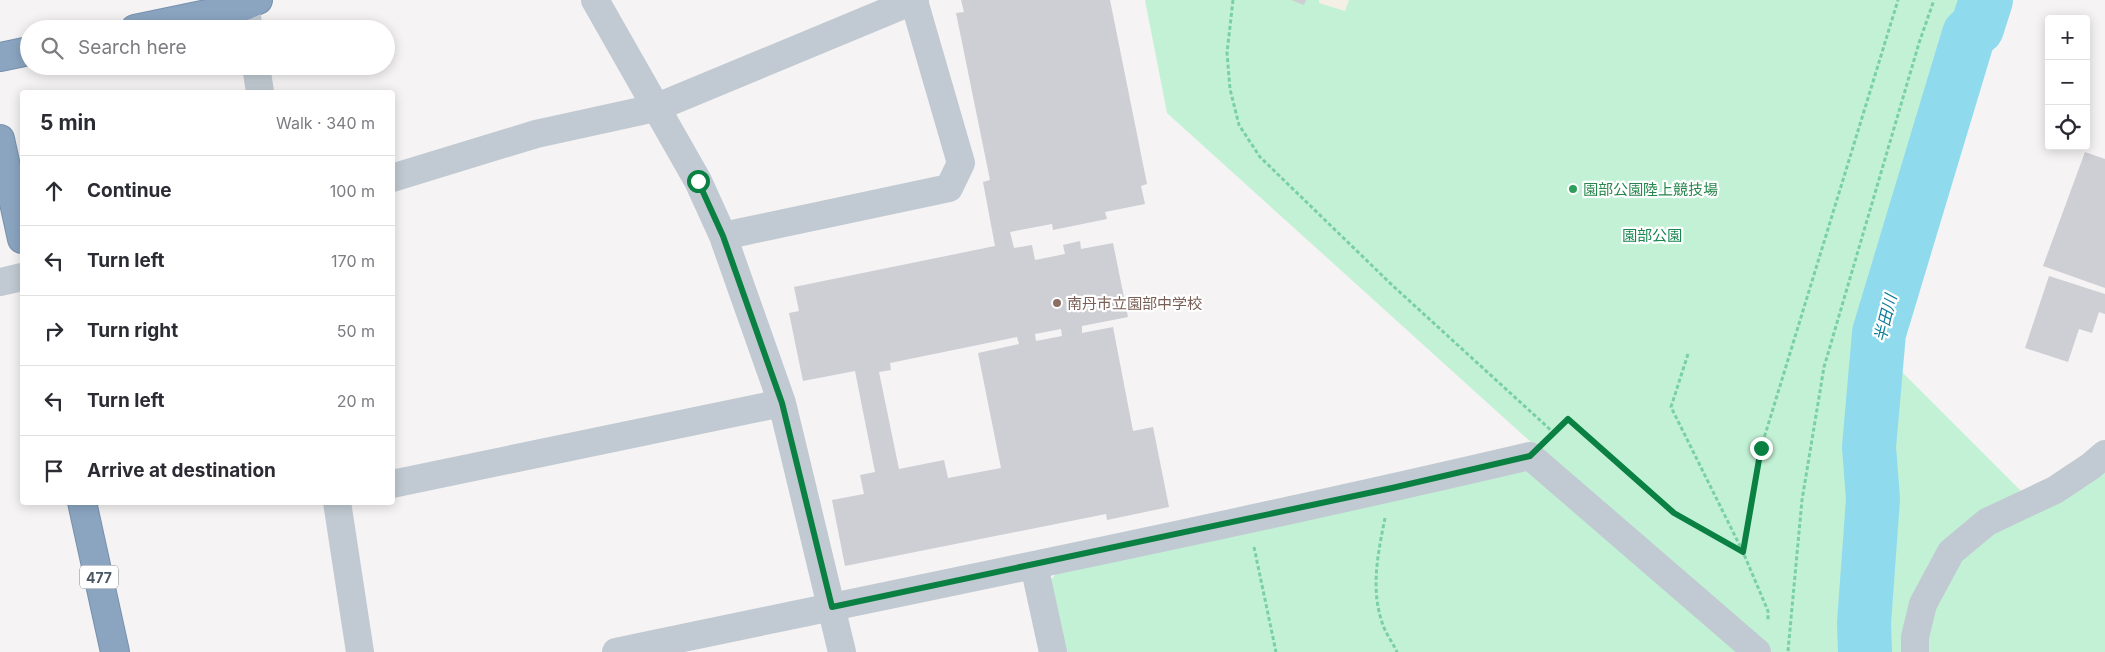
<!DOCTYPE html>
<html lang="en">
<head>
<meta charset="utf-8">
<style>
	body { margin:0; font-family:Inter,"Noto Sans JP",sans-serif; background:#f7f7f7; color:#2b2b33 }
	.controls { position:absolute; right:15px; top:15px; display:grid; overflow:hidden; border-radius:5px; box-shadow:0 2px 12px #0003 }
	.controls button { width:45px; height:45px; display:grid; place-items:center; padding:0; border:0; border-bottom:1px solid #e1e1e2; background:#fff; color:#2b2b33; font:25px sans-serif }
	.stop { position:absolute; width:15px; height:15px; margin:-11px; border:4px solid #0b8043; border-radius:50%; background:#fff }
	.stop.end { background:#0b8043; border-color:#fff; box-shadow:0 1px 5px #0008 }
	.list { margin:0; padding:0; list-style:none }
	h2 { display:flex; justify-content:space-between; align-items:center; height:65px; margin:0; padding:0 20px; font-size:21px }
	h2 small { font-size:16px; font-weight:400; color:#7c7c81 }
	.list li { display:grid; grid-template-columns:32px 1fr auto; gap:15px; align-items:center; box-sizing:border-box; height:70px; padding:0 20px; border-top:1px solid #e1e1e2 }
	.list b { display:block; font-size:19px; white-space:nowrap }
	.list em { font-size:16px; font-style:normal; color:#7c7c81 }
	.icon { flex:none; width:28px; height:28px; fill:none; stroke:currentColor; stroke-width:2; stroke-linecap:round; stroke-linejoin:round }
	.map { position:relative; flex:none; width:2105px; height:652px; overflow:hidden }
	.search { position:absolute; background:#fff; box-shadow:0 2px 12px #0003; left:20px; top:20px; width:375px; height:55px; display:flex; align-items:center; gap:12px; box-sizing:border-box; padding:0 18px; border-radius:28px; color:#7c7c81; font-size:19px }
	.panel { position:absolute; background:#fff; box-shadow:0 2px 12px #0003; left:20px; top:90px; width:375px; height:415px; border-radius:5px }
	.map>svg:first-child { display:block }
	.green { fill:#c3f1d5 }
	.sand { fill:#f5f0e5 }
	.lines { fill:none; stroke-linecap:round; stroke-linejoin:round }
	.river { stroke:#90daee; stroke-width:54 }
	.building { fill:#cdcfd5; fill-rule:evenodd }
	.highway-casing { stroke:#7690ad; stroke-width:30 }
	.path { stroke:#7ad0a6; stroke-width:3; stroke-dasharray:4 2.5; stroke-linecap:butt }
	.minor { stroke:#c1cad2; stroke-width:28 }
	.highway { stroke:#8ba5c1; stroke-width:28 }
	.route { stroke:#0b8043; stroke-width:6 }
	.leisure-dot { fill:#2e9e5b; stroke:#fff; stroke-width:2 }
	.education-dot { fill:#8d6e63; stroke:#fff; stroke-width:2 }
	.labels { text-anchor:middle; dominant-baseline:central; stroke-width:4.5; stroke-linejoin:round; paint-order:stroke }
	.shield { fill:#fff; stroke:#808990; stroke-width:1 }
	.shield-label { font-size:14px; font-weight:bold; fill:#4a5661 }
	.leisure-label { font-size:15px; fill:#27864d; stroke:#fff; text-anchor:start }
	.park-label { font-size:15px; fill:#17864f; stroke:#fff }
	.education-label { font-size:15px; fill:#785e54; stroke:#fff; text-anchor:start }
	.water-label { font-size:16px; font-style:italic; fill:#0c7c9b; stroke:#fff }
</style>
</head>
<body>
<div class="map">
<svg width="2105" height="652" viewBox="0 0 2105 652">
	<rect width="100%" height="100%" fill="#f5f3f3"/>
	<path class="green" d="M1145 0H1963L1867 337 2025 495 2105 447V652H1066L1050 581 1061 568 1543 453 1167 113Z"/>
	<path class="sand" d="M1319 0H1349L1345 11 1319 3Z"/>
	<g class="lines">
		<path class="river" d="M1865 652 1864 623 1873 499 1869 447 1879 333 1969 34 1977 28 1986 0"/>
	</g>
	<path class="building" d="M961 0H1110L1147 184 1141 186 1145 204 1105 212 1107 219 1053 230 1052 224 1010 232 1014 248 1032 245 1035 260 1065 254 1063 245 1080 241 1081 249 1113 243 1128 317 1082 326V333L1113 327 1133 431 1153 427 1169 507 1107 520 1106 514 845 566 832 500 864 494 860 475 875 472 855 371 803 381 789 313 799 311 794 287 995 246 983 182 990 180 956 13 964 12ZM1061 329 1062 336 1036 341 1035 334ZM1017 337 1019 344 978 353 1001 468 948 478 944 460 899 469 879 372 891 370 890 363Z
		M1291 0H1306L1304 5Z
		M2085 152 2105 159V288L2043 266Z
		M2049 276 2105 294V314L2099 312 2092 333 2079 329 2068 362 2025 348Z"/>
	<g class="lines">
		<defs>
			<path id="highway" d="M135 29 245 6 258 0
				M0 57 29 51
				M0 139 22 239
				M82 502 115 652"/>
		</defs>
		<use href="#highway" class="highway-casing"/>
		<path class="path" d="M1233 0 1227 53 1230 89 1239 125 1260 157 1392 285 1554 433
			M1688 354 1671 407 1743 552 1768 611V621
			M1555 433 1568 419 1674 513 1743 552 1761 448 1898 0
			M1385 518C1378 553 1370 590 1383 625 1386 634 1393 643 1397 652
			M1254 547 1276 652
			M1788 651 1802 500 1824 367 1919 43 1934 0"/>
		<path class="minor" d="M244 0 249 29
			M595 0 698 181 723 236 782 403 842 652
			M256 66 260 92
			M392 178 536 134 655 108 915 0
			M723 236 949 188 961 163 914 1
			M0 282 22 277
			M392 484 782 403
			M337 502 360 652
			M1034 565 1053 652
			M616 652C921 588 1227 527 1530 456L1757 652
			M1915 652V637L1923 604 1951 552 1987 522 2055 490 2091 466 2105 454"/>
		<use href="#highway" class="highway"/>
	</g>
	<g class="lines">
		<path class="route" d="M698 181 723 236 782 403 832 607 1392 488 1530 456 1568 419 1674 513 1743 552 1761 448"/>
	</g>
	<circle class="leisure-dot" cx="1573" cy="189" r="5"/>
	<circle class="education-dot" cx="1057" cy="303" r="5"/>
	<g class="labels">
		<rect class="shield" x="80" y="565.5" width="38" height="23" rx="4"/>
		<g class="shield-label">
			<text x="99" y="577">477</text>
		</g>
		<g class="leisure-label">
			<text x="1583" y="189">園部公園陸上競技場</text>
		</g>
		<g class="park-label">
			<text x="1652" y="235">園部公園</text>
		</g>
		<g class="education-label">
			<text x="1067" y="303">南丹市立園部中学校</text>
		</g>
		<g class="water-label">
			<text transform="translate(1885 318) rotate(-76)">半田川</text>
		</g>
	</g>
</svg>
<div class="controls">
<button>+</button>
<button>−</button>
<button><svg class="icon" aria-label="locate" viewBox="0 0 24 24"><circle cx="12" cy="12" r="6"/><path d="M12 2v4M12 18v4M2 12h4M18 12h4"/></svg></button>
</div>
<div class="stop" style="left:698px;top:181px"></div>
<div class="stop end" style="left:1761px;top:448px"></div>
<div class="search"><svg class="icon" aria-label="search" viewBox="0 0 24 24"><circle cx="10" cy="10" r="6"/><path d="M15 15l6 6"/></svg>Search here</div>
<section class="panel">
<h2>5 min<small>Walk · 340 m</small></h2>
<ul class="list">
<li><svg class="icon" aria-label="ahead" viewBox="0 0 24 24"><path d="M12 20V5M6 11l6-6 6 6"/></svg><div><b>Continue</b></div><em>100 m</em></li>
<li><svg class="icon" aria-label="left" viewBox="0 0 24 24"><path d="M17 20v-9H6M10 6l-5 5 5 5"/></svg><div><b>Turn left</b></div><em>170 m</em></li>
<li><svg class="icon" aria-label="right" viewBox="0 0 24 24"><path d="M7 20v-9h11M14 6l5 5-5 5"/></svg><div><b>Turn right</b></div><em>50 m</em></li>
<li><svg class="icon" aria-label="left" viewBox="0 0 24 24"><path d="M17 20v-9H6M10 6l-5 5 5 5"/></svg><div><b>Turn left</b></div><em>20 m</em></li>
<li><svg class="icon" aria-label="arrive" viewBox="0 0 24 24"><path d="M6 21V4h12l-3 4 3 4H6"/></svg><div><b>Arrive at destination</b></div></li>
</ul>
</section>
</div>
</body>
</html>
